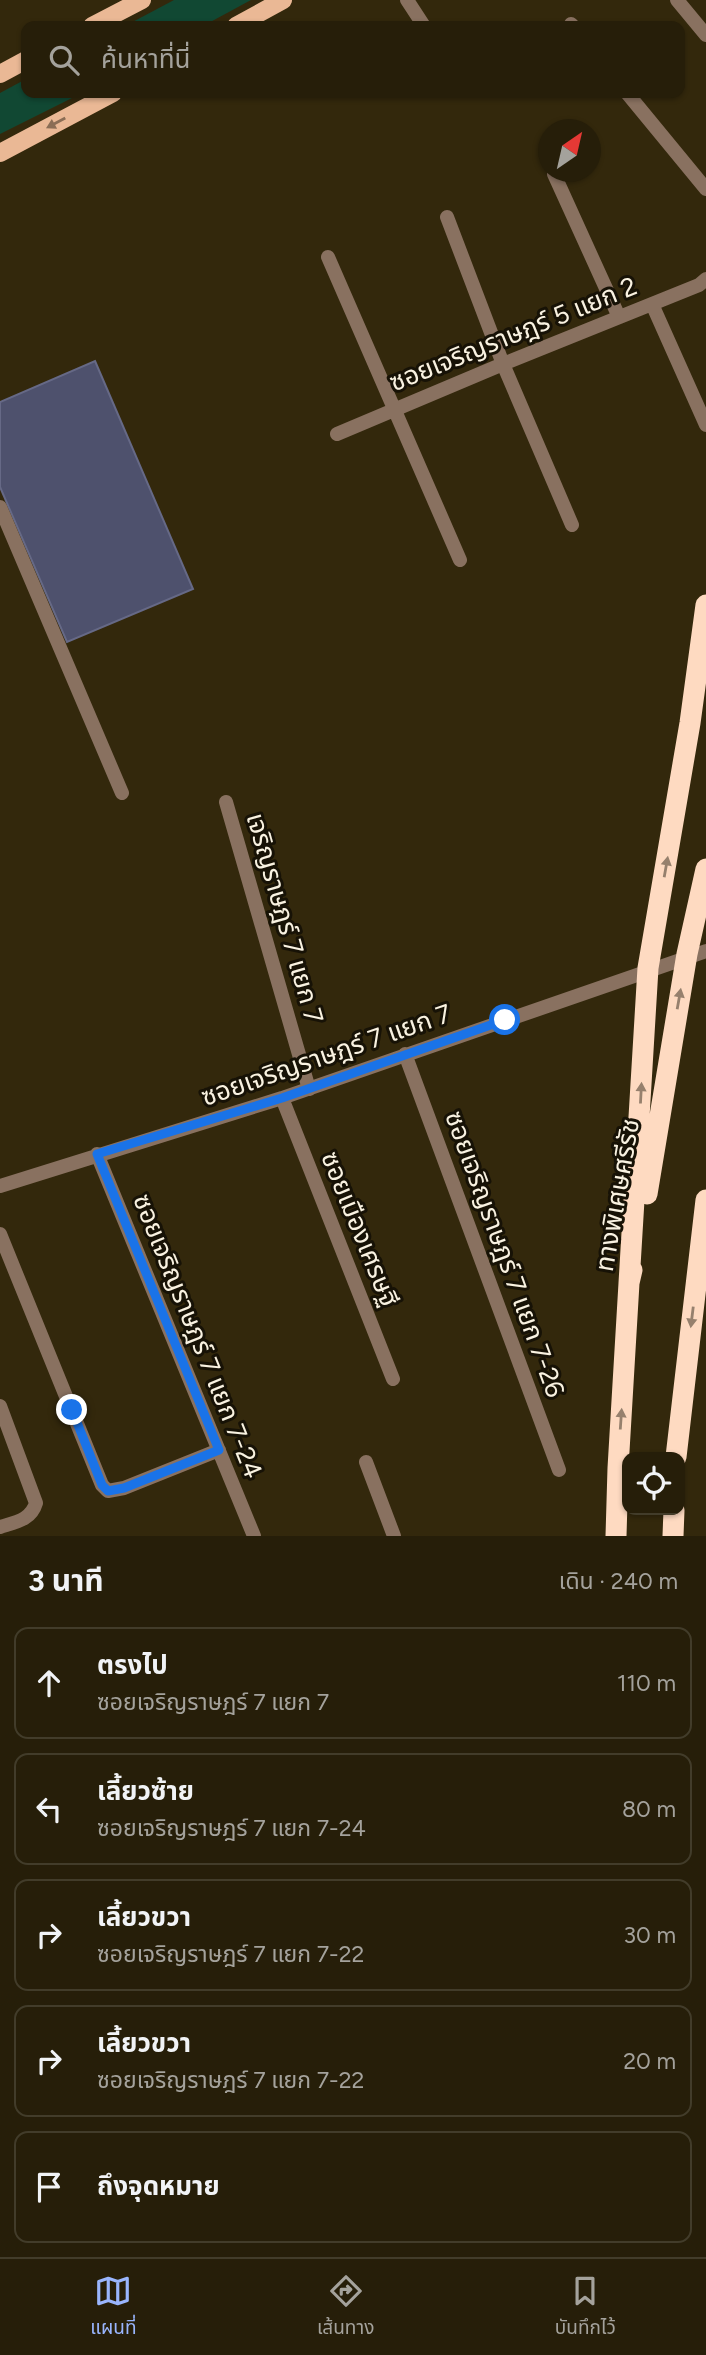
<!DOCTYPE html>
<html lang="th">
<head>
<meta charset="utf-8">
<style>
	body { margin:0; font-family:Figtree,"Noto Sans Thai",sans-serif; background:#2e2712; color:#f1f3f6 }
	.controls { position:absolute; right:21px; bottom:21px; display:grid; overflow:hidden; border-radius:14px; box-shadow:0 2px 5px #0004 }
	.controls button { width:63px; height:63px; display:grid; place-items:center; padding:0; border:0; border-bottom:2px solid #423c2a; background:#261e09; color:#f1f3f6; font:35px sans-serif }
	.compass { position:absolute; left:538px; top:119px; width:63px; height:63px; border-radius:50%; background:#261e09; box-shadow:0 2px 5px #0004; rotate:34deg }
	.stop { position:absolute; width:21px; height:21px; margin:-16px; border:5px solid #1a73e8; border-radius:50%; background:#fff }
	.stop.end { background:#1a73e8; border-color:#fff; box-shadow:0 2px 7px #0008 }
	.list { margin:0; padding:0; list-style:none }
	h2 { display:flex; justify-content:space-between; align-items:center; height:91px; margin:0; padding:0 28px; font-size:30px }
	h2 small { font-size:23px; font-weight:400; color:#a4a29c }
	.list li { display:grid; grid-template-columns:46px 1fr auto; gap:21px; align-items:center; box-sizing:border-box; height:112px; margin:0 14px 14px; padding:0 14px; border:2px solid #423c2a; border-radius:14px }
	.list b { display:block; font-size:26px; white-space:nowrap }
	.list p { margin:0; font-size:23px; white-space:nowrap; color:#a4a29c }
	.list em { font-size:23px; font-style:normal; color:#a4a29c }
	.icon { flex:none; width:38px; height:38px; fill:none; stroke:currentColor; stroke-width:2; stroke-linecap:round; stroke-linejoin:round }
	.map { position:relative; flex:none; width:706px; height:1536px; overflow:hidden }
	.search { position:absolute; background:#261e09; box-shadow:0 2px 5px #0004; left:21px; right:21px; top:21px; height:77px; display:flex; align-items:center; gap:18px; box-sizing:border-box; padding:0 24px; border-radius:14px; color:#a4a29c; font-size:26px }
	.sheet { height:721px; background:#261e09 }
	nav { display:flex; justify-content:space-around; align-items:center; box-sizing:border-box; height:98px; border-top:2px solid #423c2a; background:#261e09; font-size:19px; color:#a4a29c }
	nav a { display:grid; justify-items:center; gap:4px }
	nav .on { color:#99b5fd }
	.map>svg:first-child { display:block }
	.green { fill:#114833 }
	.building { fill:#4e516d; stroke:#666986; stroke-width:2 }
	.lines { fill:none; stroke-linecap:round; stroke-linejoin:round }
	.service { stroke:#897160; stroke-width:14 }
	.minor { stroke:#897160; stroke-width:14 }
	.primary { stroke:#eab895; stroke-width:18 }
	.motorway { stroke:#fedac1; stroke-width:21 }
	.oneway { fill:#8b6d55 }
	.oneway2 { fill:#96806d }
	.route { stroke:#1a73e8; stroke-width:9 }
	.labels { text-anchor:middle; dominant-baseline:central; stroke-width:6; stroke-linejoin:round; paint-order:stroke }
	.street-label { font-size:26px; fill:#f9f2e1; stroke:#171206 }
</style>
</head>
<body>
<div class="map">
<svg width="706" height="1536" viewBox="0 0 706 1536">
	<rect width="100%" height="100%" fill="#33280c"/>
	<path class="green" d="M174 0H251L203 26H125Z
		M26 79V93H82L0 134V93Z"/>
	<path class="building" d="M95 361 193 589 67 642 0 487V402Z"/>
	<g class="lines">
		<path class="service" d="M407 0 424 26
			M0 507 122 793
			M226 802 309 1089
			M366 1462 394 1536"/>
		<path class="minor" d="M677 0 706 35
			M571 24 573 26
			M627 93 706 189
			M554 174 619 317
			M447 217 503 364 572 525
			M328 257 460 560
			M652 304 706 425
			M337 434 503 364 699 285 706 279
			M405 1054 559 1470
			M282 1098 393 1379
			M97 1154 254 1536
			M0 1186 282 1098 706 951
			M0 1234 102 1485 108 1491 124 1488 219 1450
			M0 1406 36 1503C31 1520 16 1522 0 1527"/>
		<path class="primary" d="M92 26 142 0
			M236 26 283 0
			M0 74 26 60
			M0 153 113 93"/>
		<path class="motorway" d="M647 1194 687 954 706 869
			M629 1283 648 968 690 723 706 605
			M676 1457 706 1200
			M616 1536 618 1468 629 1283 632 1270
			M673 1536 674 1510"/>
	</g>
	<defs><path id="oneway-solid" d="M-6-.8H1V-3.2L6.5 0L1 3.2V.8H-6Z" transform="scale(1.75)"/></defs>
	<use class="oneway" href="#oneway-solid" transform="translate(56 123) rotate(152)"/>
	<g class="oneway2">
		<use href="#oneway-solid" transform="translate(666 867) rotate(-80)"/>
		<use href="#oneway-solid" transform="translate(679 999) rotate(-80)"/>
		<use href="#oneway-solid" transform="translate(641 1093) rotate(-87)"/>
		<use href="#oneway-solid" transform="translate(692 1317) rotate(97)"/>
		<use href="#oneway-solid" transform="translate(621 1419) rotate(-86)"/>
	</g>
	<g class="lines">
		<path class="route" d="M72 1410 102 1485 108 1491 124 1488 219 1450 97 1154 282 1098 505 1020"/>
	</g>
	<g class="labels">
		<g class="street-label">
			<text transform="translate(513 334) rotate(-22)">ซอยเจริญราษฎร์ 5 แยก 2</text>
			<text transform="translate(285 918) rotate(74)">เจริญราษฎร์ 7 แยก 7</text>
			<text transform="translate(326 1055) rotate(-19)">ซอยเจริญราษฎร์ 7 แยก 7</text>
			<text transform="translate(617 1195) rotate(-80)">ทางพิเศษศรีรัช</text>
			<text transform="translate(360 1229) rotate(68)">ซอยเมืองเศรษฐี</text>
			<text transform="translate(505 1254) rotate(70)">ซอยเจริญราษฎร์ 7 แยก 7-26</text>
			<text transform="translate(198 1336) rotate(68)">ซอยเจริญราษฎร์ 7 แยก 7-24</text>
		</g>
	</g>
</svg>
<div class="controls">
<button><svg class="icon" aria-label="locate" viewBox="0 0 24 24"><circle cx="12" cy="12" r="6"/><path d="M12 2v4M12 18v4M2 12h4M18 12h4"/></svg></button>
</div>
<svg class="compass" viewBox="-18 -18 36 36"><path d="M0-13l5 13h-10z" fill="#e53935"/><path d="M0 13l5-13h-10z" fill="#a4a29c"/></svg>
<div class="stop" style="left:505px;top:1020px"></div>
<div class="stop end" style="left:72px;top:1410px"></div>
<div class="search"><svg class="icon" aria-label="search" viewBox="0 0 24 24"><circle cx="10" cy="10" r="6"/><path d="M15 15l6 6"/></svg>ค้นหาที่นี่</div>
</div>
<section class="sheet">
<h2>3 นาที<small>เดิน · 240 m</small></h2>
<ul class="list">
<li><svg class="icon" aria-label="ahead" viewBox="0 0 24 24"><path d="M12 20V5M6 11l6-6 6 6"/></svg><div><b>ตรงไป</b><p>ซอยเจริญราษฎร์ 7 แยก 7</p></div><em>110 m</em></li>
<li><svg class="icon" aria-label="left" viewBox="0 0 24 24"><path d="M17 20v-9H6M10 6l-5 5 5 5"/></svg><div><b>เลี้ยวซ้าย</b><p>ซอยเจริญราษฎร์ 7 แยก 7-24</p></div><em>80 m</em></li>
<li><svg class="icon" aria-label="right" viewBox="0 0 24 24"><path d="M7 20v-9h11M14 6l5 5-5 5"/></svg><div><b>เลี้ยวขวา</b><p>ซอยเจริญราษฎร์ 7 แยก 7-22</p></div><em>30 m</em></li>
<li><svg class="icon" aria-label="right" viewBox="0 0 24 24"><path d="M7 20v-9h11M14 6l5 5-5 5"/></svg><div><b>เลี้ยวขวา</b><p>ซอยเจริญราษฎร์ 7 แยก 7-22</p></div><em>20 m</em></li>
<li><svg class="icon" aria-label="arrive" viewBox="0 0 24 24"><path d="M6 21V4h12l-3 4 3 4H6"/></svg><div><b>ถึงจุดหมาย</b></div></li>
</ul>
</section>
<nav>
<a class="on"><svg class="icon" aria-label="map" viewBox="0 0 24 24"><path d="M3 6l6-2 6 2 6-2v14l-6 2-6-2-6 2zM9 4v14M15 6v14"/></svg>แผนที่</a>
<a><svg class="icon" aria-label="directions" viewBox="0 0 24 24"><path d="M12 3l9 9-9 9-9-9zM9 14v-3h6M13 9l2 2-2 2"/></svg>เส้นทาง</a>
<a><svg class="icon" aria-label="saved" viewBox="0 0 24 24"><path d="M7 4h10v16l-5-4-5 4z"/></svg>บันทึกไว้</a>
</nav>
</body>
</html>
